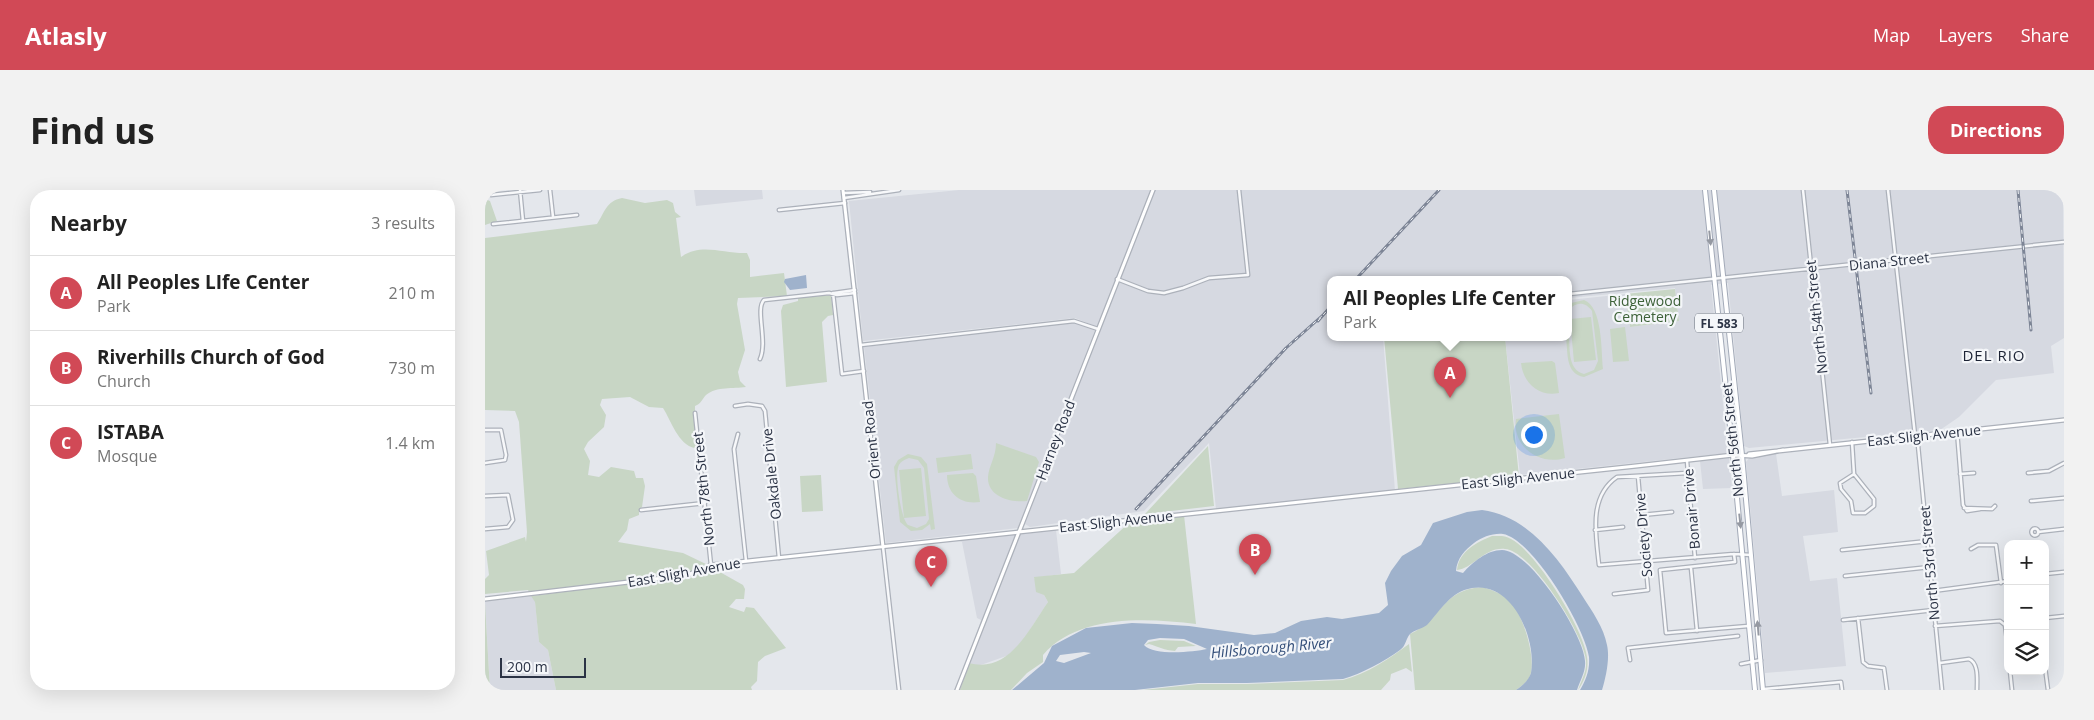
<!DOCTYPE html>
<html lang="en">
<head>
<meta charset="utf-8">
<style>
	body { margin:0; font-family:"Open Sans",sans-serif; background:#f2f2f2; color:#222 }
	.controls { position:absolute; right:15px; bottom:15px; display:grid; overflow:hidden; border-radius:10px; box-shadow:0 5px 20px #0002 }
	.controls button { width:45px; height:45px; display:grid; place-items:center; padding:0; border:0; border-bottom:1px solid #e0e0e0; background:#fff; color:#222; font:25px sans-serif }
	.scale { position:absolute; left:15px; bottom:12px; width:86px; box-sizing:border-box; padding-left:5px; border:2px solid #2b3345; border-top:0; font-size:14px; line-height:18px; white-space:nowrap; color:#2b3345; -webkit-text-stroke:4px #f4f6f9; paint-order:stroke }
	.you { position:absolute; left:1048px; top:244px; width:18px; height:18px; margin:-12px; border:4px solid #fff; border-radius:50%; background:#1a73e8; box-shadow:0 0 0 8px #1a73e833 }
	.badge { display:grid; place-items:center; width:32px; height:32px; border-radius:50%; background:#d14956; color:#fff; font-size:16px; font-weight:700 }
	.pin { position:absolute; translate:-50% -41px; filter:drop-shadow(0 1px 2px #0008) }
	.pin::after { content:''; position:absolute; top:26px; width:18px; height:15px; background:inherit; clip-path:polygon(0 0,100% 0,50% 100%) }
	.popup { position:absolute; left:842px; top:86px; width:245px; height:65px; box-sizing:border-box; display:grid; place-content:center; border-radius:10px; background:#fff; filter:drop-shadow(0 1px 4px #0005); font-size:16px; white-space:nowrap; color:#767676 }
	.popup b { font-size:19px; color:#222 }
	.popup::after { content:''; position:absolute; left:50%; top:100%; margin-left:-10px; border:10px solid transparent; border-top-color:#fff }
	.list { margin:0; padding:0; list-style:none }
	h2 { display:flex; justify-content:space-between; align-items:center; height:65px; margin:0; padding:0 20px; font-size:21px }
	h2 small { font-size:16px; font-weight:400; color:#767676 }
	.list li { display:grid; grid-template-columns:32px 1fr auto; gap:15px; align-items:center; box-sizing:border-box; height:75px; padding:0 20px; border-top:1px solid #e0e0e0 }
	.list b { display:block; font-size:19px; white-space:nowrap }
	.list p { margin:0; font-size:16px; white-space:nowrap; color:#767676 }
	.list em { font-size:16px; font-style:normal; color:#767676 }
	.icon { flex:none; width:28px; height:28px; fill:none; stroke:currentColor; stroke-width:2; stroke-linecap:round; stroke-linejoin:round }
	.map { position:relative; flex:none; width:1579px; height:500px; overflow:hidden; border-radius:20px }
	header { display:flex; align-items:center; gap:30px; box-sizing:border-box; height:70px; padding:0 25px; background:#d14956; color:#fff }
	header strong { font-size:24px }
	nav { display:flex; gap:28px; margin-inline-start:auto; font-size:18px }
	.intro { display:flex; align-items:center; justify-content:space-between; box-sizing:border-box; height:120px; padding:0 30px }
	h1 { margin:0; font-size:35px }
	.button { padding:12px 22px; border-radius:20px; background:#d14956; color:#fff; font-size:18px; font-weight:700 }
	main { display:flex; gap:30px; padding:0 30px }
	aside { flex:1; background:#fff; border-radius:20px; box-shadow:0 5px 20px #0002 }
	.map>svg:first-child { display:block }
	.built { fill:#d6d9e1 }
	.green { fill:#c8d6c5; fill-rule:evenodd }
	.water { fill:#9fb2cc; fill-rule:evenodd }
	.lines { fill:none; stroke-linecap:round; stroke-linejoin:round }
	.street-casing { stroke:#acb1ba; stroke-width:5 }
	.secondary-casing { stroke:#acb1ba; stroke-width:5.5 }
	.primary-casing { stroke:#a3aab8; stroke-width:6 }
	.street { stroke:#f7f8fa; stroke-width:2.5 }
	.secondary { stroke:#fff; stroke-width:3 }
	.primary { stroke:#fff; stroke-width:4 }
	.rail-casing { stroke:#7d8596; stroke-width:3 }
	.rail { stroke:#f4f6f9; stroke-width:1; stroke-dasharray:4; stroke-linecap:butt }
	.oneway { fill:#9599a2 }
	.labels { text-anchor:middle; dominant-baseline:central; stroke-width:4.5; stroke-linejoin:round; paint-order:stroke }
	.shield { fill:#f4f6f9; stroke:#676e7b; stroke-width:1 }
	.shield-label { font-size:12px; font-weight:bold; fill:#2b3345 }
	.street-label { font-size:14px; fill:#2b3345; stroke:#f4f6f9 }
	.park-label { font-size:14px; fill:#3d6138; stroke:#f4f6f9 }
	.neighbourhood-label { font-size:15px; letter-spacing:1px; fill:#1d2436; stroke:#f4f6f9 }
	.water-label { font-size:15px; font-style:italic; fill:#344f7a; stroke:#f4f6f9 }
</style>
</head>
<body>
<header>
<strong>Atlasly</strong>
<nav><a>Map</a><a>Layers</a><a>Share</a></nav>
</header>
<div class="intro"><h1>Find us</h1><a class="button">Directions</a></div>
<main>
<aside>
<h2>Nearby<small>3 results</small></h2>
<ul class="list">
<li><span class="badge">A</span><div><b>All Peoples LIfe Center</b><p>Park</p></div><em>210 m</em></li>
<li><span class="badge">B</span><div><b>Riverhills Church of God</b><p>Church</p></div><em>730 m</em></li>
<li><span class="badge">C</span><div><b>ISTABA</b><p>Mosque</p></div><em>1.4 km</em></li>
</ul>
</aside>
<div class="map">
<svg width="1579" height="500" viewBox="0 0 1579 500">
	<rect width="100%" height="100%" fill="#e4e7ec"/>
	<path class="built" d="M209 0H277L278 9 211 16Z
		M474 0H1578L1579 148 1566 156 1569 183 1511 190 1474 227 1455 240 1264 258 1259 256 1243 93 1226 95 1243 263 1035 285 1020 147H1084V110L1140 104 1145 137 1194 131 1190 98 1084 108V89H846V147H898L910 301 731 319 724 253 659 321 545 337 540 334 615 138 590 128 378 151 364 11Z
		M590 132 610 140 533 338 401 353 379 157Z
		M1291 264 1297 306 1349 300 1353 342 1318 346 1325 391 1352 388 1361 476 1280 483 1261 272 1265 267Z
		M1244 268 1247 298 1218 299 1215 271Z
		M571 340 576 384 549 388 563 412 537 452 524 465 493 476 484 473 535 343Z
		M532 344 487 458 496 430 492 428 477 352 472 350Z
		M46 406 50 411 54 452 63 460 71 500H5L0 411Z"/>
	<path class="green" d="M137 8 160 13 182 10 188 13 190 22 196 27 191 28 196 67C216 52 239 64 262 63L265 70V87L299 83 302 106 253 108 252 114 260 160 253 182 255 191 261 197C248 199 232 196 221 205 217 209 216 214 210 216V221L208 222 212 256 210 258C193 255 186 230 178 218L164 217 145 207 117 209 115 215 121 225 119 237 103 252 99 259 105 271 103 285 114 287 126 277 149 281 151 288H158L160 296 157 317 154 319V325L144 329 142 340 133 352 198 363 223 375 203 383 44 402 43 400 0 404V407V389L4 385 1 361 40 347 41 352 42 342 34 232 30 221 0 220V48L112 34C120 22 121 11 137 8Z
		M0 9 5 11 12 31 0 35Z
		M1190 99 1194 131 1145 137 1140 104Z
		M346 105 348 125 343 126 337 132 342 192 301 197 296 121 298 115 313 111V108Z
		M1099 110C1118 117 1116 161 1118 179L1099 187C1080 184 1083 162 1081 147H1084C1085 160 1083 180 1099 184L1109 180 1113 171 1107 121C1101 112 1091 111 1084 120L1086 113Z
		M1106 127 1111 170 1089 172 1085 129Z
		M1140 137 1144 171 1128 172 1125 139Z
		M899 147H1020L1034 287 913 299Z
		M1067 171 1070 173 1074 203C1054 207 1038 193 1036 173Z
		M1074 224 1080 268C1055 276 1027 257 1031 229Z
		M511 253 551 267 554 272 542 311C527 313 502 307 503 287 504 275 511 267 511 253Z
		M723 256 729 316 660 324Z
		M423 264 436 267 442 274 450 339 446 340 445 334 437 340 426 341 415 332 409 277 413 270ZM424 268 433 270 439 278 444 329 441 334 432 338 423 335C416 329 410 288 413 278 414 272 419 270 424 268Z
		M486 264 488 279 453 283 451 268Z
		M436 278 441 326 419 328 414 280Z
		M488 283 491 286 495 312C476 315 462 304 462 285Z
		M336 285 338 321 317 322 315 286Z
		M699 325 711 434C662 428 593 424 558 465V472L542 483 526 500H475L484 473C524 484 544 439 563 412L559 405 551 402 549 387 589 383 646 331Z
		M1007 346C1014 346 1020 345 1026 349 1051 361 1099 440 1102 467 1104 479 1100 490 1093 500 1096 491 1102 482 1101 471 1100 446 1046 360 1020 359 999 357 988 379 972 380 974 361 992 352 1007 346Z
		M226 377 258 395 260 399 259 409H251L244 417 259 422 261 417 269 418 301 458 280 466 273 472 272 491 266 497 267 500H71L63 460 54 452 50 412 46 406 204 386Z
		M998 397C1006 400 1016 403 1023 409 1037 420 1052 469 1045 486 1042 492 1037 496 1031 500H930L925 444C957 430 956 399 998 397Z
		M0 413 5 500H0Z
		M675 450 699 451 711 456 693 457 690 461C679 460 674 457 664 454L660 455 664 452Z
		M924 454 927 482 921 478 906 484 905 490 896 500H658L713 494H762L858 490C882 484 905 468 924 454Z"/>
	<path class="water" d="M321 85 322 98 305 100 299 92 300 89Z
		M997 320C1044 326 1074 369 1098 407 1107 421 1119 438 1122 455 1125 468 1121 487 1117 500H1095C1101 490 1105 480 1104 467 1100 438 1048 349 1018 344 1008 343 997 347 989 353 980 360 972 368 971 381L978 383C988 372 1002 360 1017 360 1045 360 1099 445 1100 471 1101 482 1095 490 1092 500H1031C1037 496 1044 490 1046 483 1052 450 1028 391 987 398 965 402 956 420 942 435 937 439 929 440 925 444 921 448 921 456 915 460 900 471 876 484 858 489L762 493H713L650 500H527L559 473 567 456 601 438 647 433 672 434 704 436 769 445 790 443 816 431 842 427 857 429 894 423 903 415 900 393 906 381 917 366 936 355 948 333 982 322ZM675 448 699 449 722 459C708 462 669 466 659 455L663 450ZM599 462 606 463 579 473 571 471 575 465Z"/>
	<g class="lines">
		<defs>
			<path id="street" d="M3 0 6 5 55 0
				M35 0 38 31
				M65 0 68 27
				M1318 0 1345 255
				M1403 0 1430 245
				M359 3 385 2
				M359 8 414 0
				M294 20 360 13
				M8 34 92 25
				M632 89 663 101 679 103 698 98 724 88 763 85 754 0
				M348 103 357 184 379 181
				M349 103 370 100
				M1084 104 1579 52
				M376 155 589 131 613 139
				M275 169C283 152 270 119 279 110L344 103 352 105 370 103
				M250 216 263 214 277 216 280 221 294 368
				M210 223 226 375
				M0 240H16L21 265 20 270 0 273
				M1472 241 1478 315 1482 321 1495 319
				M253 244 249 259 261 371
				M1432 245 1457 500
				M1367 252 1369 284 1389 309V316L1380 323H1368L1366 311 1356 299 1355 293 1369 284
				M1202 271 1210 368
				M1202 283 1132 287C1103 307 1111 345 1114 375L1249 364 1266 365
				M1543 283 1564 281 1579 273
				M1475 284 1489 283
				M0 306 23 305 28 330 23 337 0 339
				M1546 311 1579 308
				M1479 318 1507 319 1510 316
				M156 320 220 313
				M1157 325 1187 322
				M1546.5 342a3.5 3.5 0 1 1 7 0a3.5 3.5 0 1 1-7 0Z
				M1110 340 1138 337
				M1553 342 1579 339
				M398 357 414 500
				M1486 359 1493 355H1511L1516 393
				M1357 360 1443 351
				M1249 364 1250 372 1175 380 1181 443 1263 436
				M1206 378 1212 441
				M1560 384 1579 382
				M1360 386 1445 377
				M1448 401 1523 391
				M1129 404 1163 400 1153 286
				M1373 428 1378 472 1383 476 1399 478 1402 500
				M1560 428 1579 426
				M1358 430 1449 420
				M1450 436 1515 431 1520 435 1523 458
				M1145 470 1143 458 1253 446
				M1455 473 1484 469C1494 473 1492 490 1492 500
				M1256 474 1276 470
				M1560 477 1563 500
				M1525 481 1527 500
				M1279 499 1356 492 1357 500"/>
			<path id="secondary" d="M358 0 398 357
				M1264 264 1579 230
				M0 409 203 385 226 375 1151 276 1248 265 1267 266 1298 260
				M472 500 668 0"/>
			<path id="primary" d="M1220 0 1248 265 1270 500
				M1229 0 1257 265 1278 500"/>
		</defs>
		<use href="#street" class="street-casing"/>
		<use href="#secondary" class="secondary-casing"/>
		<use href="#primary" class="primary-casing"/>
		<use href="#street" class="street"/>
		<use href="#secondary" class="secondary"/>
		<use href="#primary" class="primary"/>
		<defs>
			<path id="rail" d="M1362 0 1386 203
				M1533 0 1546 140
				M871 89 954 0
				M833 131 846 116
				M651 319 801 158 838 125"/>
		</defs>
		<use href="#rail" class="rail-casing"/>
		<use href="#rail" class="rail"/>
	</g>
	<defs><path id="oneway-solid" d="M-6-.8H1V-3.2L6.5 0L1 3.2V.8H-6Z" transform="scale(1.25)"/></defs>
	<g class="oneway">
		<use href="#oneway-solid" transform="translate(1225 48) rotate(84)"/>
		<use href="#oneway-solid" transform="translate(1255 331) rotate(84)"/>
		<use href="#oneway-solid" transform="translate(1273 438) rotate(-95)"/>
	</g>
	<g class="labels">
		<rect class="shield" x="1210" y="123.5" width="48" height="19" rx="4"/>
		<g class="shield-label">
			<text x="1234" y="133">FL 583</text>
		</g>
		<g class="street-label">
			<text transform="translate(1404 71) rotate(-6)">Diana Street</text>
			<text transform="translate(1331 127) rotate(-96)">North 54th Street</text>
			<text transform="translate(1439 245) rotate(-6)">East Sligh Avenue</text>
			<text transform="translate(386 250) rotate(-96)">Orient Road</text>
			<text transform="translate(570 250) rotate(-69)">Harney Road</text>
			<text transform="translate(1247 250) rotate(-96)">North 56th Street</text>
			<text transform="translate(286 284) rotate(-96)">Oakdale Drive</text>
			<text transform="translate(1033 288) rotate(-6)">East Sligh Avenue</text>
			<text transform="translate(218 299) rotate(-96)">North 78th Street</text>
			<text transform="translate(1206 319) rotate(-95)">Bonair Drive</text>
			<text transform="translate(631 331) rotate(-6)">East Sligh Avenue</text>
			<text transform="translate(1158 345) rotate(-95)">Society Drive</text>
			<text transform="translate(1444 373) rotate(-95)">North 53rd Street</text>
			<text transform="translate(199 382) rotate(-10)">East Sligh Avenue</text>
		</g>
		<g class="park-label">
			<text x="1160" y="110">Ridgewood<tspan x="1160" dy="16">Cemetery</tspan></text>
		</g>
		<g class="neighbourhood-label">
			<text x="1509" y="165">DEL RIO</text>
		</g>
		<g class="water-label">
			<text transform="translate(786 457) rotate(-5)">Hillsborough River</text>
		</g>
	</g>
</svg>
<div class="controls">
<button>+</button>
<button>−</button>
<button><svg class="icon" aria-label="layers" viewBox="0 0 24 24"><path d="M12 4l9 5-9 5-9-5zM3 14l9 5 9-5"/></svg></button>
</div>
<div class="scale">200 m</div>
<div class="you"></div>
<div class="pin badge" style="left:965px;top:208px">A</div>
<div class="popup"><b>All Peoples LIfe Center</b>Park</div>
<div class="pin badge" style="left:770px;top:385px">B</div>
<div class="pin badge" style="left:446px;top:397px">C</div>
</div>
</main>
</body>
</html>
